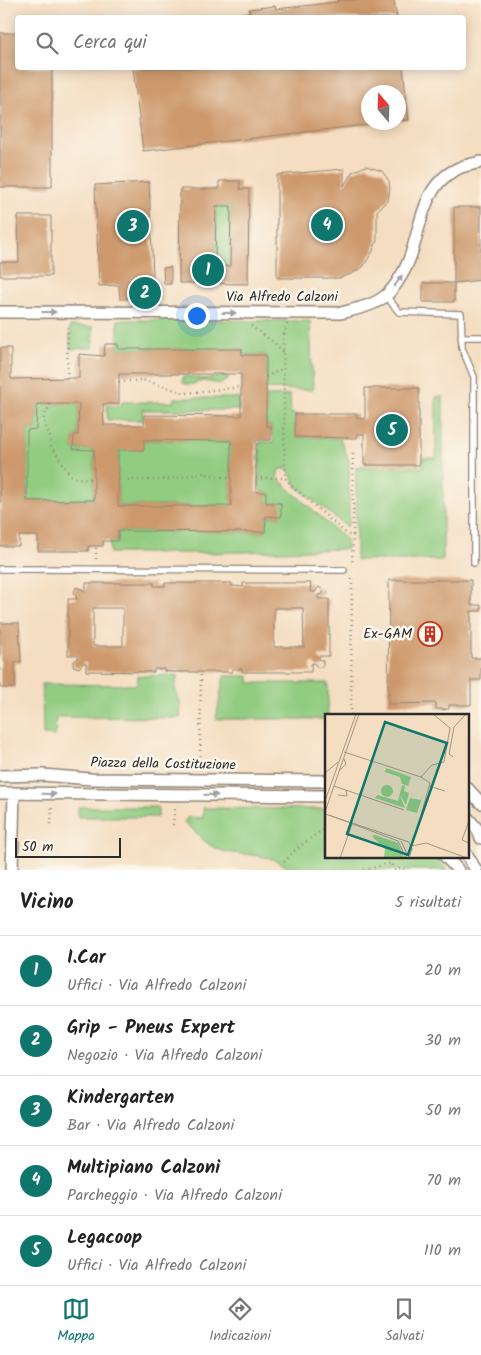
<!DOCTYPE html>
<html lang="it">
<head>
<meta charset="utf-8">
<style>
	body { margin:0; font-family:Kalam,sans-serif; background:#f6f6f6; color:#222 }
	.compass { position:absolute; left:361px; top:85px; width:45px; height:45px; border-radius:50%; background:#fff; box-shadow:0 2px 12px #0003; rotate:341deg }
	.scale { position:absolute; left:15px; bottom:12px; width:106px; box-sizing:border-box; padding-left:5px; border:2px solid #2b2b2b; border-top:0; font-size:14px; line-height:18px; white-space:nowrap; color:#2b2b2b; -webkit-text-stroke:4px #fbf7ec; paint-order:stroke }
	.you { position:absolute; left:196px; top:315px; width:18px; height:18px; margin:-12px; border:4px solid #fff; border-radius:50%; background:#1a73e8; box-shadow:0 0 0 8px #1a73e833 }
	.badge { display:grid; place-items:center; width:32px; height:32px; border-radius:50%; background:#0f766e; color:#fff; font-size:16px; font-weight:700 }
	.pin { position:absolute; translate:-50% -50%; border:2px solid #fff; box-shadow:0 1px 5px #0006 }
	.list { margin:0; padding:0; list-style:none }
	h2 { display:flex; justify-content:space-between; align-items:center; height:65px; margin:0; padding:0 20px; font-size:21px }
	h2 small { font-size:16px; font-weight:400; color:#767676 }
	.list li { display:grid; grid-template-columns:32px 1fr auto; gap:15px; align-items:center; box-sizing:border-box; height:70px; padding:0 20px; border-top:1px solid #e0e0e0 }
	.list b { display:block; font-size:19px; white-space:nowrap }
	.list p { margin:0; font-size:16px; white-space:nowrap; color:#767676 }
	.list em { font-size:16px; font-style:normal; color:#767676 }
	.icon { flex:none; width:28px; height:28px; fill:none; stroke:currentColor; stroke-width:2; stroke-linecap:round; stroke-linejoin:round }
	.map { position:relative; flex:none; width:481px; height:870px; overflow:hidden }
	.search { position:absolute; background:#fff; box-shadow:0 2px 12px #0003; left:15px; right:15px; top:15px; height:55px; display:flex; align-items:center; gap:12px; box-sizing:border-box; padding:0 18px; border-radius:5px; color:#767676; font-size:19px }
	.sheet { height:415px; background:#fff }
	nav { display:flex; justify-content:space-around; align-items:center; box-sizing:border-box; height:70px; border-top:1px solid #e0e0e0; background:#fff; font-size:14px; color:#767676 }
	nav a { display:grid; justify-items:center; gap:2px }
	nav .on { color:#0f766e }
	.map>svg:first-child { display:block }
	.green { fill:#92cc81; stroke:#5e7c56 }
	.building { fill:#cd996c; fill-rule:evenodd }
	.lines { fill:none; stroke-linecap:round; stroke-linejoin:round }
	.service-casing { stroke:#908476; stroke-width:8 }
	.minor-casing { stroke:#908476; stroke-width:14 }
	.path { stroke:#908476; stroke-width:2.5; stroke-dasharray:1 4; stroke-linecap:butt }
	.service { stroke:#fff; stroke-width:5.5 }
	.minor { stroke:#fff; stroke-width:11 }
	.oneway { fill:#a0a0a0 }
	.labels { text-anchor:middle; dominant-baseline:central; stroke-width:5; stroke-linejoin:round; paint-order:stroke }
	.street-label { font-size:14px; fill:#2b2b2b; stroke:#fbf7ec }
	.poi-label { font-size:14px; fill:#2b2b2b; stroke:#fbf7ec; text-anchor:end }
	.inset-road { fill:none; stroke:#a49684; stroke-width:1 }
	.view { fill:#0f766e; fill-opacity:0.15; stroke:#0f766e; stroke-width:2.5 }
	.inset-edge { fill:none; stroke:#2b2b2b; stroke-width:2.5 }
</style>
</head>
<body>
<div class="map">
<svg width="481" height="870" viewBox="0 0 481 870">
	<rect width="100%" height="100%" fill="#fbf7ec"/>
	<filter id="ink" filterUnits="userSpaceOnUse"><feTurbulence type="fractalNoise" baseFrequency=".02" numOctaves="2"/><feDisplacementMap in="SourceGraphic" scale="10" xChannelSelector="R" yChannelSelector="G"/><feConvolveMatrix kernelMatrix="1 2 1 2 8 2 1 2 1" color-interpolation-filters="sRGB"/></filter>
	<filter id="wash" filterUnits="userSpaceOnUse"><feTurbulence type="fractalNoise" baseFrequency=".0096" numOctaves="4" result="noise"/><feDisplacementMap in="SourceGraphic" scale="20" xChannelSelector="R" yChannelSelector="G"/><feGaussianBlur stdDeviation="1.12" result="paint"/><feColorMatrix in="noise" values="0 0 0 0 0 0 0 0 0 0 0 0 0 0 0 0 0 1.4 0 .05"/><feComposite in="paint" operator="in"/></filter>
	<g filter="url(#wash)">
		<rect width="100%" height="100%" fill="#f4ddc0"/>
		<path class="green" d="M216 206H231L230 266 215 267Z
			M118 320 310 321 313 390 266 389V355H242V349H118Z
			M70 326 93 327V348L70 349Z
			M187 376 203 379 225 376 229 378 221 384 203 381 189 385 183 383V377Z
			M290 395 291 414H295L296 437 340 438 349 461V523L347 527 297 487 288 469H279L277 478 346 540 347 549 206 553H110V541H118V531L265 532 266 516 280 517V503H266V492L259 490V442H274L271 426H266V396Z
			M436 397H443V560H356V467H423V458H436Z
			M174 398H239V410H143V420H107V406H121L122 402H174Z
			M37 404H79L78 435 74 436 73 449 94 450V500L27 501V430L36 429Z
			M144 440 231 441V506H118V450Z
			M178 675 175 688 181 705 180 718 56 717 55 736 43 735 42 684 137 685 138 676Z
			M224 676H249V683H328V715H326V719H216Z
			M78 807H158V817H78Z
			M203 808 326 809V856H434L447 870H290C269 850 245 858 220 850 206 846 195 830 184 822L188 817 203 818Z"/>
		<g id="blocks">
			<path class="building" d="M337 0H394L397 18H217L250 12 249 9 275 6 276 9 338 2Z
				M0 33H18V68H52V187H0Z
				M133 68H403L409 120 398 121V92H368V122L374 124 143 151Z
				M366 166 382 171 389 181 390 189 388 200 377 211V240L373 251 363 267 351 274 339 278H277V175L344 169V186L352 172Z
				M219 181H240V189H249L248 284 179 283 180 189H219ZM216 206H231L230 266 215 267Z
				M149 182 154 299H120L119 285 99 286 95 185Z
				M454 207H481V280L454 283Z
				M18 216H51V276H0V262H19Z
				M171 267V284H164L163 268Z
				M423 283H454V302H423Z
				M105 344H118V349H242V355H266V426H271V440H256V492H266V503H281V517L266 516 265 532 118 531V541H103V546H88V551H38V536H19V546H0V348H11V379L79 378V354L104 356ZM119 374H241V416L144 415V425H104L103 404H119ZM37 404H79L78 435H74L73 449 94 450V500L27 501V430L36 429ZM144 440 231 441V506H118V450H144Z
				M365 388H419V465H364V434H357V438L295 437V414H357V418L365 419Z
				M389 580H471V605H481V611H471V658H481V680H471V705H449V709H436V703L388 704Z
				M86 583H154V586H165V583H232V586L243 587V583H311L310 592H315L319 587 323 590V594L318 595V599H329V656H319V659L323 661V666L318 668 314 663 311 664V672H242V669H232V672H171L164 671V669H154V672L86 671V663H83L79 668 73 666V662L78 658V655H68V599H77L74 592 76 587 86 591ZM93 608H123V646H93ZM274 608H303L304 647H274Z
				M0 623H19L21 662H15V688H0Z"/>
		</g>
	</g>
	<g filter="url(#ink)">
		<use href="#blocks" fill-opacity="0" stroke="#908476" stroke-width="1"/>
		<g class="lines">
			<defs>
				<path id="service" d="M386 296 399 312 461 314 462 348 474 377V563
					M461 337H481
					M0 569 344 570"/>
				<path id="minor" d="M0 312 341 313C356 309 372 306 384 297 391 292 397 283 401 276 423 242 415 187 459 168 465 165 474 164 481 162
					M0 776 43 775 91 779 326 781
					M467 788 481 803
					M0 793 326 796
					M467 817 478 830 481 838
					M467 855 476 870
					M445 856 458 870
					M12 870 14 793"/>
			</defs>
			<use href="#service" class="service-casing"/>
			<use href="#minor" class="minor-casing"/>
			<path class="path" d="M287 324 283 337 285 478 293 487 348 535H353L352 565
				M251 326 276 344 283 352
				M266 377 283 368
				M67 378 68 325
				M119 382 143 380 186 393 241 387
				M50 404 43 420 50 436 51 446 71 476 76 478 94 479
				M256 478H285
				M118 480H163L204 473 231 479
				M353 535V453
				M96 559V546
				M351 715 352 576
				M444 715V709
				M200 761 201 672
				M51 824 52 807
				M173 825 175 808
				M284 862 295 850 326 827
				M364 870 391 863 393 870
				M394 870 403 868 404 870"/>
			<use href="#service" class="service"/>
			<use href="#minor" class="minor"/>
		</g>
		<defs><path id="oneway-solid" d="M-6-.8H1V-3.2L6.5 0L1 3.2V.8H-6Z" transform="scale(1.25)"/></defs>
		<g class="oneway">
			<use href="#oneway-solid" transform="translate(398 281) rotate(-55)"/>
			<use href="#oneway-solid" transform="translate(49 312)"/>
			<use href="#oneway-solid" transform="translate(229 313)"/>
			<use href="#oneway-solid" transform="translate(49 794) rotate(1)"/>
			<use href="#oneway-solid" transform="translate(211 795) rotate(1)"/>
		</g>
	</g>
	<defs>
		<symbol id="building-ring" viewBox="-11 -11 22 22"><circle r="9.5" fill="#fbf7ec" stroke="#c8321e" stroke-width="1.5"/><path d="M-4-6H4V6H1V3H-1V6H-4ZM-2.5-4.3h1.7v1.8h-1.7ZM.8-4.3h1.7v1.8H.8ZM-2.5-1h1.7V.8h-1.7ZM.8-1h1.7V.8H.8Z" fill="#c8321e"/></symbol>
	</defs>
	<g fill-rule="evenodd">
		<use href="#building-ring" x="416" y="620" width="28" height="28"/>
	</g>
	<g class="labels">
		<g class="street-label">
			<text x="282" y="297">Via Alfredo Calzoni</text>
			<text transform="translate(163 764) rotate(1)">Piazza della Costituzione</text>
		</g>
		<g class="poi-label">
			<text x="412" y="634">Ex-GAM</text>
		</g>
	</g>
	<g transform="translate(325 714)">
		<rect width="144" height="144" fill="#f4ddc0"/>
		<path d="M61 54 86 63 83 72 77 70 75 63 60 58ZM56 77a6 6 0 1 1 12 0a6 6 0 1 1-12 0ZM77 71 80 72 79 77 84 79 81 91 75 81 80 94 50 84 52 81 73 87ZM99 78 92 99 81 96 85 84 96 86ZM50 121 73 129 79 144H59L60 135 47 122Z" fill="#92cc81"/>
		<path class="inset-road" d="M19 38 96 63 107 51 119 48 125 14 108 0M128 43 124 40 129 13 141 0M14 57 21 50 19 45M0 59 13 48M9 72 79 96M104 72 120 77M13 81 22 82 21 76M0 87 31 0M0 98 34 0M0 100 84 128 87 135 84 144M4 101 73 127 81 144M96 101 105 69 96 63M144 107 137 126 144 129M76 127 83 142M86 132 101 129 142 144M15 144 27 110"/>
		<path class="view" d="M60 8 122 29 83 141 22 120Z"/>
		<rect width="144" height="144" class="inset-edge"/>
	</g>
</svg>
<svg class="compass" viewBox="-18 -18 36 36"><path d="M0-13l5 13h-10z" fill="#e53935"/><path d="M0 13l5-13h-10z" fill="#767676"/></svg>
<div class="scale">50 m</div>
<div class="you"></div>
<div class="pin badge" style="left:208px;top:270px">1</div>
<div class="pin badge" style="left:145px;top:293px">2</div>
<div class="pin badge" style="left:133px;top:226px">3</div>
<div class="pin badge" style="left:327px;top:225px">4</div>
<div class="pin badge" style="left:392px;top:430px">5</div>
<div class="search"><svg class="icon" aria-label="search" viewBox="0 0 24 24"><circle cx="10" cy="10" r="6"/><path d="M15 15l6 6"/></svg>Cerca qui</div>
</div>
<section class="sheet">
<h2>Vicino<small>5 risultati</small></h2>
<ul class="list">
<li><span class="badge">1</span><div><b>I.Car</b><p>Uffici · Via Alfredo Calzoni</p></div><em>20 m</em></li>
<li><span class="badge">2</span><div><b>Grip - Pneus Expert</b><p>Negozio · Via Alfredo Calzoni</p></div><em>30 m</em></li>
<li><span class="badge">3</span><div><b>Kindergarten</b><p>Bar · Via Alfredo Calzoni</p></div><em>50 m</em></li>
<li><span class="badge">4</span><div><b>Multipiano Calzoni</b><p>Parcheggio · Via Alfredo Calzoni</p></div><em>70 m</em></li>
<li><span class="badge">5</span><div><b>Legacoop</b><p>Uffici · Via Alfredo Calzoni</p></div><em>110 m</em></li>
</ul>
</section>
<nav>
<a class="on"><svg class="icon" aria-label="map" viewBox="0 0 24 24"><path d="M3 6l6-2 6 2 6-2v14l-6 2-6-2-6 2zM9 4v14M15 6v14"/></svg>Mappa</a>
<a><svg class="icon" aria-label="directions" viewBox="0 0 24 24"><path d="M12 3l9 9-9 9-9-9zM9 14v-3h6M13 9l2 2-2 2"/></svg>Indicazioni</a>
<a><svg class="icon" aria-label="saved" viewBox="0 0 24 24"><path d="M7 4h10v16l-5-4-5 4z"/></svg>Salvati</a>
</nav>
</body>
</html>
